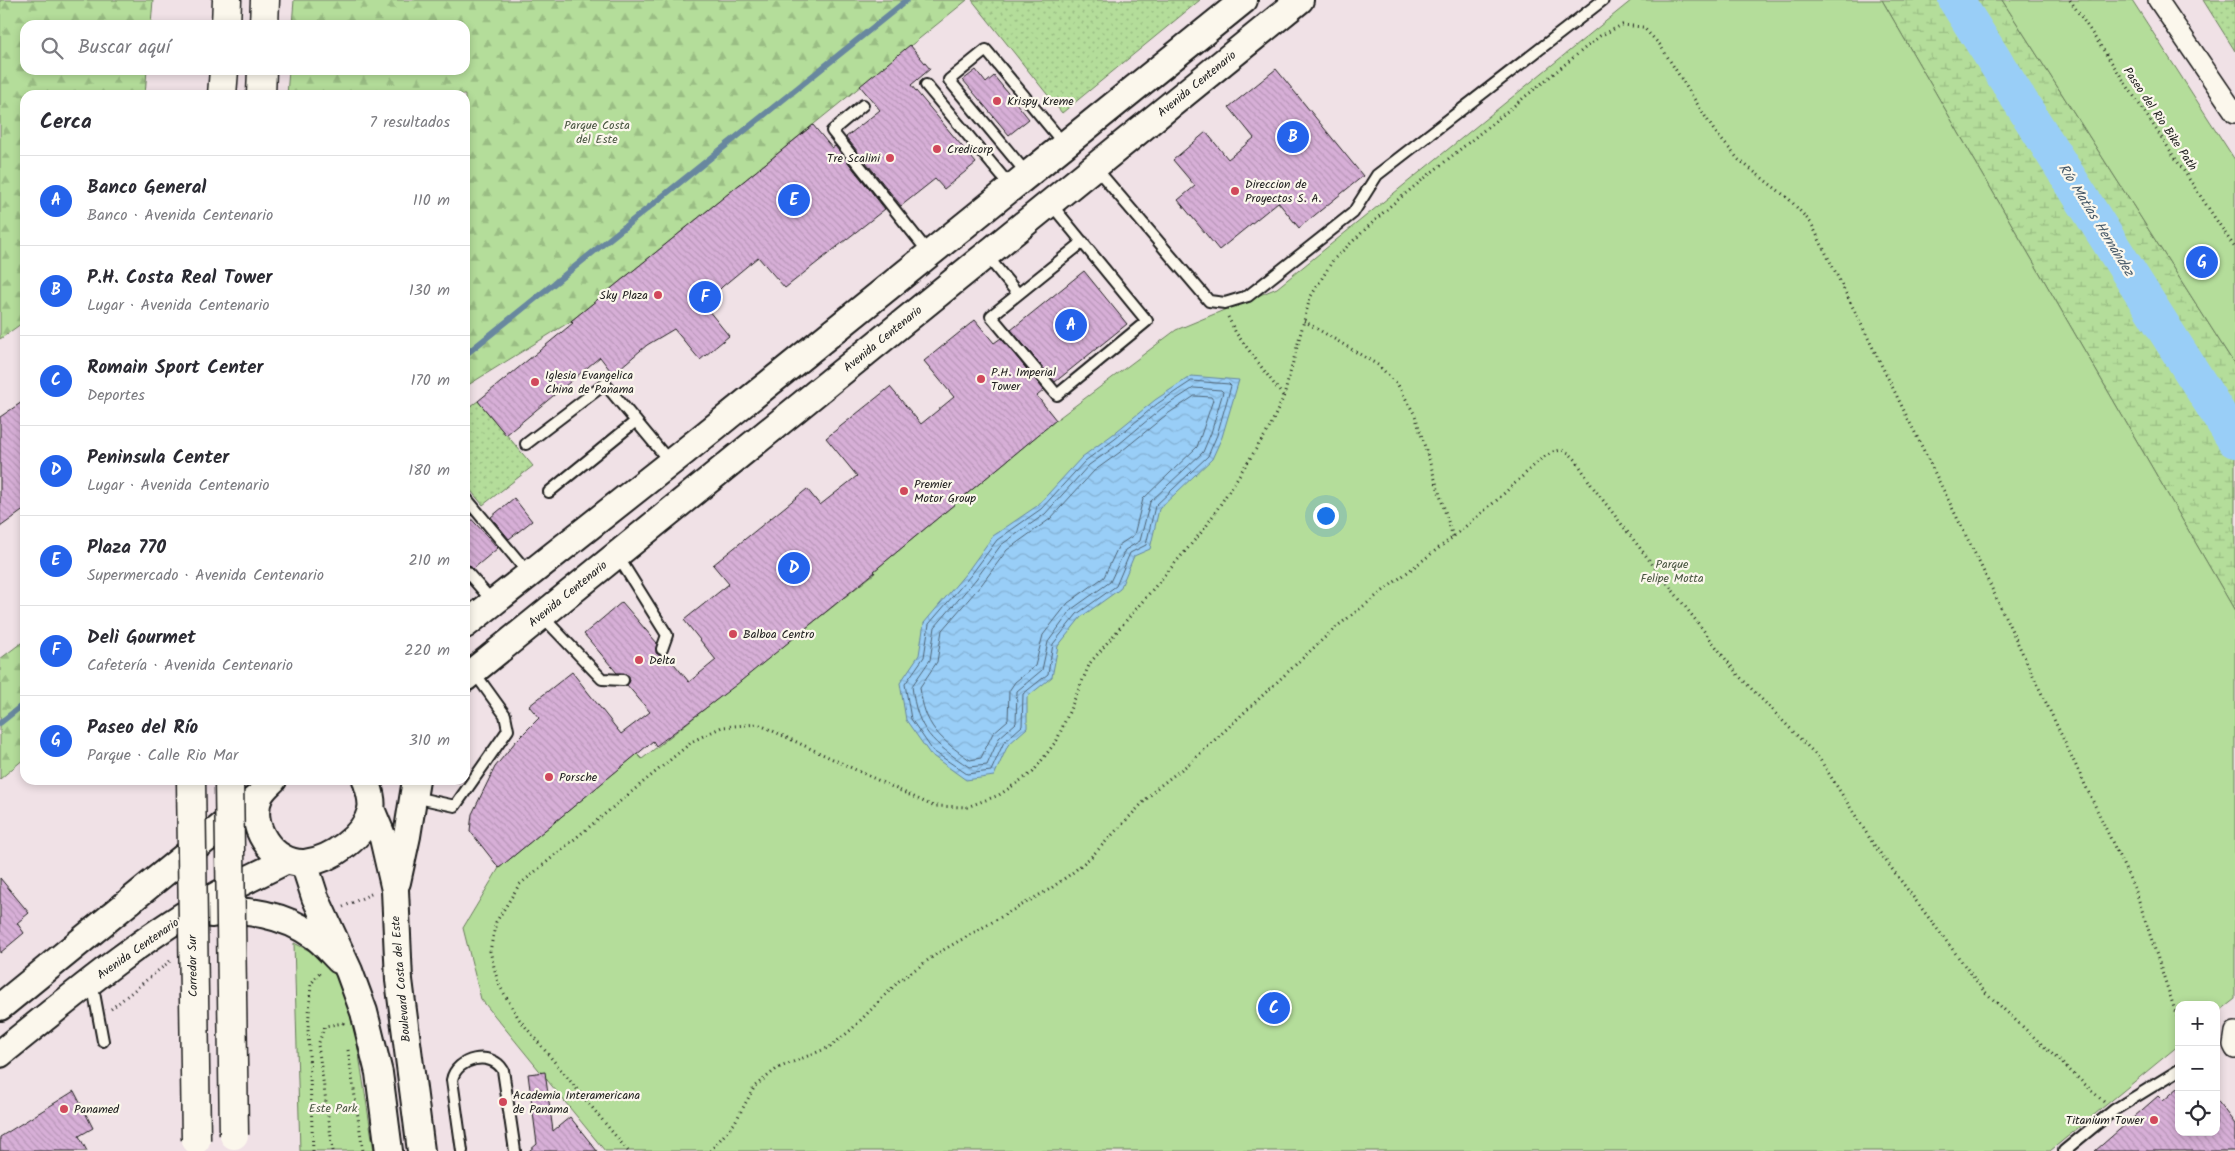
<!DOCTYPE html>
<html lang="es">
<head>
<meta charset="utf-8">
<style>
	body { margin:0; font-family:Kalam,sans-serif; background:#f2f2f3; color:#2b2b33 }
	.controls { position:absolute; right:15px; bottom:15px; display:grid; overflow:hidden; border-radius:10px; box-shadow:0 2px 8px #0003 }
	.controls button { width:45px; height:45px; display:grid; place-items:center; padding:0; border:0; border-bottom:1px solid #e1e1e2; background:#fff; color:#2b2b33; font:25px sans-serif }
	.you { position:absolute; left:1325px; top:515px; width:18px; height:18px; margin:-12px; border:4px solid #fff; border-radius:50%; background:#1a73e8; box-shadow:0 0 0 8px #1a73e833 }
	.badge { display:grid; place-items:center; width:32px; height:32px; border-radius:50%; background:#2563eb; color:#fff; font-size:16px; font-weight:700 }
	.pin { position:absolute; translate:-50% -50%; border:2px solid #fff; box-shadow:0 1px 5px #0006 }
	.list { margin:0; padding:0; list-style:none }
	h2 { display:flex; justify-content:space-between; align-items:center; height:65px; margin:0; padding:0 20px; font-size:21px }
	h2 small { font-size:16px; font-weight:400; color:#7c7c81 }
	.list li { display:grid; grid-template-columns:32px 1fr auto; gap:15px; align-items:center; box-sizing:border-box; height:90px; padding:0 20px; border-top:1px solid #e1e1e2 }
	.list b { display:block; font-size:19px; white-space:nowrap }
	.list p { margin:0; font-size:16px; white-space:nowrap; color:#7c7c81 }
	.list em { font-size:16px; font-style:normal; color:#7c7c81 }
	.icon { flex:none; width:28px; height:28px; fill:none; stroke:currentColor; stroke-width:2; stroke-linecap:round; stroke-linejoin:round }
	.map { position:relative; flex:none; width:2235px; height:1151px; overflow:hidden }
	.search { position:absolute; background:#fff; box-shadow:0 2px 8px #0003; left:20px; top:20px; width:450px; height:55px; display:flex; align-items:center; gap:12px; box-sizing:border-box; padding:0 18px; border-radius:15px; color:#7c7c81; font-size:19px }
	.panel { position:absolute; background:#fff; box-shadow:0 2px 8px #0003; left:20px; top:90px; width:450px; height:695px; border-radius:15px }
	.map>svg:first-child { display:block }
	.grass { fill:url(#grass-dots); stroke:#687c5b }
	.forest { fill:url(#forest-firs); stroke:#687c5b }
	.wetland { fill:url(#wetland-marsh); stroke:#687c5b }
	.green { fill:#b4dd9a; stroke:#687c5b }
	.water { fill:url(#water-waves); stroke:#67879f }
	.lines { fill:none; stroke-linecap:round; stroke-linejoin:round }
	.shore { stroke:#4e6374; stroke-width:1 }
	.stream { stroke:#67879f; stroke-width:6 }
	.river { stroke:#99cef7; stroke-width:36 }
	.building { fill:url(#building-back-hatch); stroke:#1c1c1c }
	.lane-casing { stroke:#1c1c1c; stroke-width:14 }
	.street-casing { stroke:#1c1c1c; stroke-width:22 }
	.secondary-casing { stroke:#1c1c1c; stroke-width:30 }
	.highway-casing { stroke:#1c1c1c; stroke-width:31 }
	.path { stroke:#1c1c1c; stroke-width:3; stroke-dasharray:1 4; stroke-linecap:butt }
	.lane { stroke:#fbf7ec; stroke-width:10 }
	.street { stroke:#fbf7ec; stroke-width:19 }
	.secondary { stroke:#fbf7ec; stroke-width:26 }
	.highway { stroke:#fbf7ec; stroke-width:28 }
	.highway-bridge-casing { stroke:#1c1c1c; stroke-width:31; stroke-linecap:butt }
	.highway-bridge { stroke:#fbf7ec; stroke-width:28 }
	.poi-dot { fill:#d1495b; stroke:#fbf7ec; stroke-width:2 }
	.labels { text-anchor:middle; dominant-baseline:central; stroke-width:4.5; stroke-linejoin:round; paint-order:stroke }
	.street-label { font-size:12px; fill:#1c1c1c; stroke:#fbf7ec }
	.poi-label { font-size:12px; fill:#1c1c1c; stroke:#fbf7ec; text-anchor:start }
	.park-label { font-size:12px; fill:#4a5642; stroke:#fbf7ec }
	.water-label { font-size:14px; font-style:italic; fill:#485a69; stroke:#fbf7ec }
</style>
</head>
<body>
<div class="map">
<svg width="2235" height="1151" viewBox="0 0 2235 1151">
	<defs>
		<pattern id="grass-dots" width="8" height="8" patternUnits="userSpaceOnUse" patternTransform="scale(1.25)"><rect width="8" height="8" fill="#b4dd9a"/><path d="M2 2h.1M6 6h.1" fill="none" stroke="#9abd84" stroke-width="1.8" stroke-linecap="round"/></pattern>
		<pattern id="forest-firs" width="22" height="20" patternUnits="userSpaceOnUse" patternTransform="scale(1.25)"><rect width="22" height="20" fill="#b4dd9a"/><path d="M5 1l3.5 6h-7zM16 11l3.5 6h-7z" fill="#9abd84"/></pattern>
		<pattern id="wetland-marsh" width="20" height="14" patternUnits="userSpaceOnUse" patternTransform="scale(1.25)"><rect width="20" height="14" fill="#b4dd9a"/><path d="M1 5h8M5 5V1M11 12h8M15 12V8" fill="none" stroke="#9abd84"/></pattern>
		<pattern id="water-waves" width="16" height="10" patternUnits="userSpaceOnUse" patternTransform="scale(1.25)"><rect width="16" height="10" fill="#99cef7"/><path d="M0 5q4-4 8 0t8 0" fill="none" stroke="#83b0d3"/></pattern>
		<pattern id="building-back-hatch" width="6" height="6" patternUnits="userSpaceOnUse" patternTransform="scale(1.25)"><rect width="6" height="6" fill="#d7afd7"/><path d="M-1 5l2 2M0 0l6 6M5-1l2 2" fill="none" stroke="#b896b8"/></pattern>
	</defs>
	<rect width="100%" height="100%" fill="#f0e1e6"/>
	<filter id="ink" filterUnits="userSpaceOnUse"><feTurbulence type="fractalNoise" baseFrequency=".02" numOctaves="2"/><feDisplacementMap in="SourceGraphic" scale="10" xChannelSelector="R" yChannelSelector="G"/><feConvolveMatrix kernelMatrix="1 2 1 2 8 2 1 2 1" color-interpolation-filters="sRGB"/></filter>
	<g filter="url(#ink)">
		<path class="grass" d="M972 0H1200L1062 113Z
			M2203 0H2235V51Z
			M478 401 533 466 483 505 465 484V410Z"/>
		<path class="forest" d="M0 0H153L151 25H25V70H147L145 95H25V321L0 339Z
			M294 0H967L571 321 465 387V95H287L289 70H465V25H292Z
			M25 640V758L0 779V659Z"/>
		<path class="wetland" d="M1882 0H2002L2235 365V611Z"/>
		<path class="green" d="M1632 0H1882L2235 611V999L2216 1014V1005H2179V1045L2050 1151H605L481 999 463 928 499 868 637 754 642 759 875 573 874 571 1056 420 1176 330 1277 288Z
			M2002 0H2132L2235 160V365Z
			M294 943 316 954 337 977 351 1004 374 1151H300Z"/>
		<path class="water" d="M1191 376 1239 380 1222 437 1212 459 1159 509 1150 549 1134 556 1120 589 1081 617 1058 646 1052 677 1027 697V728L1008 745 994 776 966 780 930 754 906 720 900 683 919 655 924 623 967 572 993 536 1037 506 1082 457 1112 435 1155 400Z"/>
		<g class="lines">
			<path class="shore" d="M1192 381 1229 384 1231 386 1217 435 1208 456 1155 506 1146 545 1130 553 1116 586 1077 614 1053 644 1048 674 1023 694 1022 726 1004 742 991 771 967 774 933 751 911 719 905 684 924 657 929 624 971 575 997 540 1041 509 1085 461 1115 439 1157 404Z
				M1194 388 1221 390 1223 392 1211 433 1203 452 1150 502 1140 541 1125 550 1110 582 1072 609 1048 642 1042 670 1017 691 1016 723 999 738 987 765 969 767C933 743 917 731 912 686L930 660 935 627 976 579 1001 545 1045 514 1089 465 1119 444 1161 409Z
				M1195 396 1211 397 1213 400 1197 447 1143 499 1134 535 1119 545 1104 577 1068 603 1043 635 1035 666 1015 682 1009 691 1008 720 993 733 981 758 970 760C940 739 924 726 920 687L937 662 942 630 982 584 1007 550 1050 519 1094 471 1123 450 1166 415Z"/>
			<path class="stream" d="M465 355 907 0
				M0 723 25 703"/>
			<path class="river" d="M1956 0 2235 440"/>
		</g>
		<path class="building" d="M910 45 930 69 911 85 976 163 944 189 935 179 901 206 846 137 880 110 860 86Z
			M1276 69 1363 176 1299 228 1278 202 1219 250 1178 200 1195 186 1173 160 1206 132 1228 159 1254 138 1229 107Z
			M976 70 986 83 994 76 1029 119 1009 135 963 80Z
			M813 125 832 148 835 146 885 209 785 288 758 257 723 286 704 305 729 336 700 360 674 329 647 345 613 374 600 357 506 435 478 401 573 323 571 321Z
			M1084 271 1127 324 1055 382 1011 330Z
			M975 320 994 343 1001 338 1044 390 1037 396 1056 420 874 571 875 572 736 685 656 746 653 741 499 868 470 831 472 814 495 767 516 741 539 718 529 706 572 672 621 734 650 712 627 685 630 681 629 676 624 673H617L584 634 622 602 657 643 656 653 660 656 666 654 689 682 716 660 684 620 729 584 713 565 807 489 820 505 857 476 826 438 890 387 921 424 954 397 924 361Z
			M25 400V509L0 527V417Z
			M514 498 532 521 509 539 491 517Z
			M465 512 498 548 473 569 465 563Z
			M0 878 29 913 17 923 24 933 0 953Z
			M545 1072 553 1131 570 1117 597 1151H529L537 1144 528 1074Z
			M2179 1087V1132H2216V1099L2235 1124V1151H2095L2158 1096 2163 1101Z
			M74 1091 93 1128 79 1136 87 1151H0V1137Z"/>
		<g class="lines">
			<defs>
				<path id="lane" d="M926 85 1011 187
					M863 105 832 131 929 253
					M1095 167 1209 301 1225 303 1248 296 1353 213 1377 175 1603 0
					M1028 175 949 80 986 50 1064 144
					M1051 204 1147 321 1057 395 991 316 1083 242
					M987 256 1018 294
					M526 444 605 384 670 462
					M549 492 636 421
					M465 497 529 574
					M617 555 667 635 662 649
					M465 570 494 603
					M542 616 602 679 623 680
					M414 797 455 806 508 730 505 715 474 672
					M92 982 103 1041
					M462 1151 452 1080C456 1058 491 1050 503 1070L515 1151
					M2064 1151 2114 1110 2179 1070"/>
				<path id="street" d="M2158 0 2235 113
					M2235 1032 2233 1045 2235 1049"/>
				<path id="secondary" d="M465 625 684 452 1244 0
					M465 678 1300 0
					M273 780C269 784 263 789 260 795 246 824 272 865 305 863 331 860 365 836 371 810 373 800 369 789 366 780
					M371 809 383 838 395 890 399 980 421 1151
					M304 863 315 897 349 971 364 1012 379 1073 389 1151
					M397 882 407 836 416 780
					M211 914C245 907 285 915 314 936 323 942 331 952 339 960
					M0 1007 260 795
					M0 1054C70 998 140 938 219 894 241 882 264 872 287 860"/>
				<path id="highway" d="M226 25 227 0
					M264 25 265 0
					M222 95 224 70
					M261 95 262 70"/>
			</defs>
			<use href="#lane" class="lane-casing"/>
			<use href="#street" class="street-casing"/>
			<use href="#secondary" class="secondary-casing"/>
			<use href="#highway" class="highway-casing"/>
			<path class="path" d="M2070 0 2235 248
				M1228 317 1236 333 1283 396
				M1304 321 1378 365 1398 385 1415 415 1453 537
				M343 907 373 893
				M111 1009 170 961
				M348 1050 363 1151
				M313 1151 308 1029 311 984 320 972
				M333 1151 318 1045 325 1026 343 1023 342 1021
				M628 1151 519 1019 498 983 490 951 496 922 519 885 693 741 722 727 758 724 933 806 967 807 999 795 1033 772 1057 740 1090 663 1205 528 1269 429 1284 396 1310 298 1333 260 1389 207 1600 36 1622 25 1643 27 1660 45 1715 132 1739 160 1789 199 1811 223 1982 568 2136 892 2179 1023
				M710 1151 734 1124 755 1086 778 1068 830 1047 852 1029 899 981 938 953 1050 889 1072 873 1091 857 1157 788 1190 763 1335 628 1453 537 1497 500 1542 458 1553 452 1561 450 1569 453 1576 460 1592 486 1738 675 1819 758 1874 845 1983 990 2104 1102"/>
			<use href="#lane" class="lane"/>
			<use href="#street" class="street"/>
			<use href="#secondary" class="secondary"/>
			<use href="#highway" class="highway"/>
			<defs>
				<path id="highway-bridge" d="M191 780 196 1140
					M229 780 234 1135"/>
			</defs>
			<use href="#highway-bridge" class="highway-bridge-casing"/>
			<use href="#highway-bridge" class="highway-bridge"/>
		</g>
	</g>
	<g class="poi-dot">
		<circle cx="997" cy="101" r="5"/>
		<circle cx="937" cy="149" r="5"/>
		<circle cx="890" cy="158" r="5"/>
		<circle cx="1235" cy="191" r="5"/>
		<circle cx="658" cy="295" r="5"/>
		<circle cx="981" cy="379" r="5"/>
		<circle cx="535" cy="382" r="5"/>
		<circle cx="904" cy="491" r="5"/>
		<circle cx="733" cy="634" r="5"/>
		<circle cx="639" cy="660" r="5"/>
		<circle cx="549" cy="777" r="5"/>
		<circle cx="503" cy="1102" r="5"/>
		<circle cx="64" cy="1109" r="5"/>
		<circle cx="2154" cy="1120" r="5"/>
	</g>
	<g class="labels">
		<g class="street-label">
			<text transform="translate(1197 84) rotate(-39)">Avenida Centenario</text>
			<text transform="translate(2160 119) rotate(56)">Paseo del Rio Bike Path</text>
			<text transform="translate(883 339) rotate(-39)">Avenida Centenario</text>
			<text transform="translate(568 594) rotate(-39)">Avenida Centenario</text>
			<text transform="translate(138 949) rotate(-35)">Avenida Centenario</text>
			<text transform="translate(193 966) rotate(-91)">Corredor Sur</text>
			<text transform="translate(401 979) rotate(-95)">Boulevard Costa del Este</text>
		</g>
		<g class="poi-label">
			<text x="1007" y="101">Krispy Kreme</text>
			<text x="947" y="149">Credicorp</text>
			<text x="880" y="158" text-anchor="end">Tre Scalini</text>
			<text x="1245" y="184">Direccion de<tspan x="1245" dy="14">Proyectos S. A.</tspan></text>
			<text x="648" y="295" text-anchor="end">Sky Plaza</text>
			<text x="991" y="372">P.H. Imperial<tspan x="991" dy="14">Tower</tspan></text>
			<text x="545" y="375">Iglesia Evangelica<tspan x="545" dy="14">China de Panama</tspan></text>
			<text x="914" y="484">Premier<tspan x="914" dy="14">Motor Group</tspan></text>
			<text x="743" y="634">Balboa Centro</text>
			<text x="649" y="660">Delta</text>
			<text x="559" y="777">Porsche</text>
			<text x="513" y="1095">Academia Interamericana<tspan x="513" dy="14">de Panama</tspan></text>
			<text x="74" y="1109">Panamed</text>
			<text x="2144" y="1120" text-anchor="end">Titanium Tower</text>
		</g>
		<g class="park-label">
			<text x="597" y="125">Parque Costa<tspan x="597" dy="14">del Este</tspan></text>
			<text x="1672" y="564">Parque<tspan x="1672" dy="14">Felipe Motta</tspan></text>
			<text x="333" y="1108">Este Park</text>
		</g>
		<g class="water-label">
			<text transform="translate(2096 220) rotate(58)">Río Matías Hernández</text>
		</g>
	</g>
</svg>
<div class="controls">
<button>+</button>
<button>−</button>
<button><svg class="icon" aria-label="locate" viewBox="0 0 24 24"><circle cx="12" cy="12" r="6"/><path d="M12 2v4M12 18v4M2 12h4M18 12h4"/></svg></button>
</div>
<div class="you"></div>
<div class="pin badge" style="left:1071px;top:325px">A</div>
<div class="pin badge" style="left:1293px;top:137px">B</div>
<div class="pin badge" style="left:1274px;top:1008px">C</div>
<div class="pin badge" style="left:794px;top:568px">D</div>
<div class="pin badge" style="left:794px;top:200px">E</div>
<div class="pin badge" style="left:705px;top:297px">F</div>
<div class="pin badge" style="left:2202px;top:262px">G</div>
<div class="search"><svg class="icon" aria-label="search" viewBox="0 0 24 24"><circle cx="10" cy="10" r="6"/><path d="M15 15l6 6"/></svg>Buscar aquí</div>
<section class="panel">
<h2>Cerca<small>7 resultados</small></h2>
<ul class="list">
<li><span class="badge">A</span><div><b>Banco General</b><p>Banco · Avenida Centenario</p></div><em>110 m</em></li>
<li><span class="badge">B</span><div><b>P.H. Costa Real Tower</b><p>Lugar · Avenida Centenario</p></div><em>130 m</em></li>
<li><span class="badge">C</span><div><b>Romain Sport Center</b><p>Deportes</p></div><em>170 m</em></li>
<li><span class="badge">D</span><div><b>Peninsula Center</b><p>Lugar · Avenida Centenario</p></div><em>180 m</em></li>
<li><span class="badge">E</span><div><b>Plaza 770</b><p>Supermercado · Avenida Centenario</p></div><em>210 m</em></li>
<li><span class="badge">F</span><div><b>Deli Gourmet</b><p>Cafetería · Avenida Centenario</p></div><em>220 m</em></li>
<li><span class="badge">G</span><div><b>Paseo del Río</b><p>Parque · Calle Rio Mar</p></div><em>310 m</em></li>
</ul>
</section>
</div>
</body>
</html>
